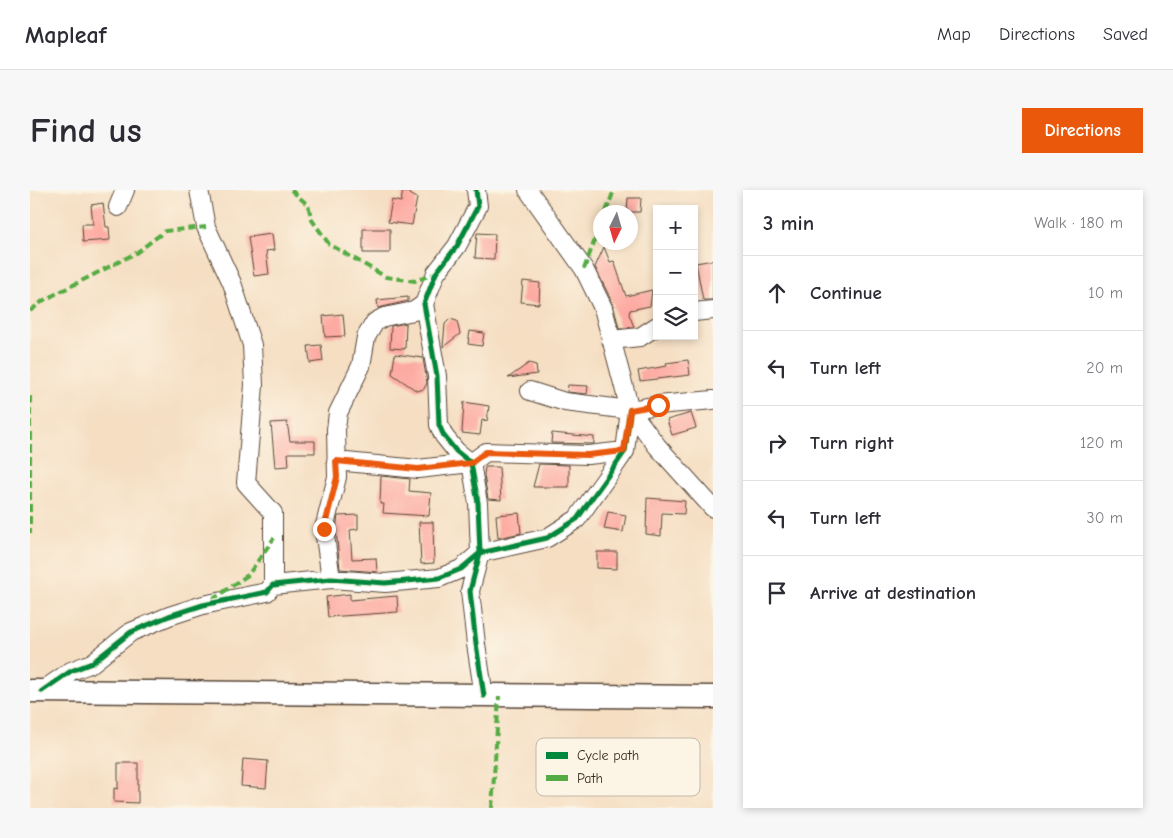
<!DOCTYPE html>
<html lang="en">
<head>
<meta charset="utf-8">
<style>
	body { margin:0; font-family:"Comic Neue",sans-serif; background:#f7f7f7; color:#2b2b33 }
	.controls { position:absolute; right:15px; top:15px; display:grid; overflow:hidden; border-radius:0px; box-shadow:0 2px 8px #0003 }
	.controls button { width:45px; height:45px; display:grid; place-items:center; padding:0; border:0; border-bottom:1px solid #e1e1e2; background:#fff; color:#2b2b33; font:25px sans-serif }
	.compass { position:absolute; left:563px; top:15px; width:45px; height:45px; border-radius:50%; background:#fff; box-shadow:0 2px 8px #0003; rotate:185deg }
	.stop { position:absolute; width:15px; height:15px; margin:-11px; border:4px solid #ea580c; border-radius:50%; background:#fff }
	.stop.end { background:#ea580c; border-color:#fff; box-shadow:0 1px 5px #0008 }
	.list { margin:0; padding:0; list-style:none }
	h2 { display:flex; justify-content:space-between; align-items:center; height:65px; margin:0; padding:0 20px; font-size:21px }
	h2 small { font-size:16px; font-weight:400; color:#7c7c81 }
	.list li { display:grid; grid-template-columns:32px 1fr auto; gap:15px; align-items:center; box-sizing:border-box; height:75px; padding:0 20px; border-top:1px solid #e1e1e2 }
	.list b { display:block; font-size:19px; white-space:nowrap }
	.list em { font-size:16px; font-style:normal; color:#7c7c81 }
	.icon { flex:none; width:28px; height:28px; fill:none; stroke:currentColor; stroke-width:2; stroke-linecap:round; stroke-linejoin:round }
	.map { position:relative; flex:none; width:683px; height:618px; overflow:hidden; border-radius:0px }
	header { display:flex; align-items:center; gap:30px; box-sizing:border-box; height:70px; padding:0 25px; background:#fff; border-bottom:1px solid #e1e1e2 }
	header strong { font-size:24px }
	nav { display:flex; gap:28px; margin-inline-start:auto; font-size:18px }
	.intro { display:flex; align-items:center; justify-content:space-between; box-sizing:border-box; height:120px; padding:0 30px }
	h1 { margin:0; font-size:35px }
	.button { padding:12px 22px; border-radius:0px; background:#ea580c; color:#fff; font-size:18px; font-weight:700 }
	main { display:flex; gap:30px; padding:0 30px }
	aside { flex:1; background:#fff; border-radius:0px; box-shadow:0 2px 8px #0003 }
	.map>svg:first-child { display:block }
	.building { fill:#fdaba2 }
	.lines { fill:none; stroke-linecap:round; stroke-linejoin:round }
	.minor-casing { stroke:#574537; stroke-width:20 }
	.major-casing { stroke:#574537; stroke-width:25 }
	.minor { stroke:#fff; stroke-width:18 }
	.major { stroke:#fff; stroke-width:22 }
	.quiet { stroke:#55ab43; stroke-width:4; stroke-dasharray:8 4; stroke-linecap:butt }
	.cycleway-casing { stroke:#fcf5e5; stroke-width:8 }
	.cycleway { stroke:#00873e; stroke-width:5 }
	.route { stroke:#ea580c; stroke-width:6 }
	.key { fill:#fcf5e5; stroke:#c2b8a9; stroke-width:1 }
	.key-label { font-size:14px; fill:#3b2a1e }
</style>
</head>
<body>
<header>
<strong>Mapleaf</strong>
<nav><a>Map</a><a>Directions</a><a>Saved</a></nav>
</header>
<div class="intro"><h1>Find us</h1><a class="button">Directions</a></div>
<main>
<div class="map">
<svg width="683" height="618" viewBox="0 0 683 618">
	<rect width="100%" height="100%" fill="#fcf5e5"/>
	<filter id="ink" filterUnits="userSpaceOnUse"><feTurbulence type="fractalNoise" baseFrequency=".02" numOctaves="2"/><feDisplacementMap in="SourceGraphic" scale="10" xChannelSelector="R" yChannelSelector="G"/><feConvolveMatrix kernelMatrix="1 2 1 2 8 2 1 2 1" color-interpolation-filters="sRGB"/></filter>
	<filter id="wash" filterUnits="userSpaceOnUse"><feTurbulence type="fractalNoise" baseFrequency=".0096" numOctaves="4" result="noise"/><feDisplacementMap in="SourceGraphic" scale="20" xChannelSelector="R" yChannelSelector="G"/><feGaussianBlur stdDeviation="1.12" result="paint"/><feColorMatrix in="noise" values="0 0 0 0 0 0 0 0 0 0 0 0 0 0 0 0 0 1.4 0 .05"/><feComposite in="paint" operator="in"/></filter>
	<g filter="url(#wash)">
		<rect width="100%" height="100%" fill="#f5dec2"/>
		<g id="blocks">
			<path class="building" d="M373 0 387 8 382 35 358 32 362 10 371 12Z
				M598 8H611L610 22H597Z
				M73 13 76 37H79L80 50 53 52 52 34H63L61 15Z
				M333 39H360V63H333Z
				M447 43 465 44 464 69 445 68Z
				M242 44 244 60 236 61 239 84 224 86 218 47Z
				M574 57 580 72 584 71 596 106 622 100 620 116 600 120 599 124 604 137 589 138 583 114 565 77Z
				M683 70V110H673L666 73Z
				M493 91 510 93 509 114 491 112Z
				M378 107V111L348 118 347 110Z
				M313 124 315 146 295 147 293 126Z
				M420 129 427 131 430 144 413 157 415 134Z
				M376 133 375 159 360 158 361 136Z
				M440 141 454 143 452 156 438 154Z
				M291 155 293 171 280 173 278 156Z
				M365 164 393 168 397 193 394 199 387 201 362 184Z
				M658 170 660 185 610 191 608 181 637 176 636 173Z
				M499 173 506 175 507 184 478 188Z
				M538 195 558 196 557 204 537 202Z
				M434 212 459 216 457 231 452 230 450 245 432 243Z
				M661 223 666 238 642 245 637 230Z
				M257 232 260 251H285V263H258L259 276 245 277 241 233Z
				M522 243 564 247V254L521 253Z
				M509 274 539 275V297H503Z
				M455 277H469L471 310 458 309 454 285Z
				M351 286 380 289 379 301 401 303 399 326 353 323 354 314H350Z
				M617 308 655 311 654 324 632 323 631 346 616 344Z
				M578 322 596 325 593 342 574 339Z
				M489 323 491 343 468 348 466 325Z
				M328 325V339L320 340 322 369 346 368 347 382 310 379 306 340 308 326Z
				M389 332H403L404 373 391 374Z
				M567 362H587V379L567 378Z
				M320 404V410L367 406 368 422 298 427 296 407Z
				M213 569 238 571 236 598 211 596Z
				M88 573H108V613L84 612V598L88 599Z"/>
		</g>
	</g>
	<g filter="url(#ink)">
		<use href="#blocks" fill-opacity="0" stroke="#574537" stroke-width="1"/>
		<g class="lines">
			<defs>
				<path id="minor" d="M169 0 176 37 202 93 222 155 224 195 216 293 243 323V395
					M446 0 448 16 427 56 406 83 394 114 407 186 409 235 414 246 426 261 441 273 448 313 450 363 440 401 446 454 454 506
					M498 0 554 79 573 118 600 220 627 256 683 318
					M88 17 95 0
					M664 122 683 120
					M581 150 610 147 627 136
					M500 201 535 212 600 220 628 215 683 210
					M306 271 388 279 441 273 456 262 558 265 595 261
					M301 389 294 339 307 287 306 239 308 223 331 176 336 147 345 132 354 127 384 121 394 114
					M12 501 41 481 62 473 101 442 139 426 173 415 237 402 243 395 301 389 355 393 409 388 431 379 450 363 517 348 547 329 584 277 595 261 600 220"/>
				<path id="major" d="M0 501 683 507"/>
			</defs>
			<use href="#minor" class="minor-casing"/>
			<use href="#major" class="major-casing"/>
			<use href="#minor" class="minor"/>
			<use href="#major" class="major"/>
			<path class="quiet" d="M261 0 278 15 282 30 299 54 356 87 385 91 406 83
				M576 22 584 0
				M554 79 570 36
				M0 121 14 110 106 63 135 41 176 37
				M0 206V343
				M182 410 218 385 244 348
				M462 618 469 506"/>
			<defs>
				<path id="cycleway" d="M446 0 448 16 427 56 406 83 394 114 407 186 409 235 414 246 426 261 441 273 448 313 450 363 440 401 446 454 454 506
					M12 501 41 481 62 473 101 442 139 426 173 415 237 402 243 395 301 389 355 393 409 388 431 379 450 363 517 348 547 329 584 277 595 261 600 220"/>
			</defs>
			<use href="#cycleway" class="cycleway-casing"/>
			<use href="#cycleway" class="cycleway"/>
		</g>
	</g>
	<g class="lines" filter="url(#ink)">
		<path class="route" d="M294 339 307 287 306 271 388 279 441 273 456 262 558 265 594 261 600 220 628 215"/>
	</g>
	<rect x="506" y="548" width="164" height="58" rx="8" class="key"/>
	<rect x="516" y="562" width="22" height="7" fill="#00873e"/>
	<rect x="516" y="585" width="22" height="6" fill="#55ab43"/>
	<g class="key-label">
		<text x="547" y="570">Cycle path</text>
		<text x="547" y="593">Path</text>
	</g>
</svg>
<div class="controls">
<button>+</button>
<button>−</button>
<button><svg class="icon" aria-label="layers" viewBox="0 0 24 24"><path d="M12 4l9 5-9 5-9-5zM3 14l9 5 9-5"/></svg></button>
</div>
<svg class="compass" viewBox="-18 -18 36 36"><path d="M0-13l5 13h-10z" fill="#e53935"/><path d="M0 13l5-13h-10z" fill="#7c7c81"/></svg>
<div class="stop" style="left:628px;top:215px"></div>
<div class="stop end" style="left:294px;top:339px"></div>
</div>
<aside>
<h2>3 min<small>Walk · 180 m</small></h2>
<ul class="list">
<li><svg class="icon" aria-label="ahead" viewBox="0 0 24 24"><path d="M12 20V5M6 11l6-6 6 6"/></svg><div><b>Continue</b></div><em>10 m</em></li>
<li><svg class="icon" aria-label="left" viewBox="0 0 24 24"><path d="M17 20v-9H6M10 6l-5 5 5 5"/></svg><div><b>Turn left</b></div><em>20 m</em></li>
<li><svg class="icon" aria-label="right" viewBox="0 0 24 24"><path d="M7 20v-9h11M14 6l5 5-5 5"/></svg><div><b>Turn right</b></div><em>120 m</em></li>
<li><svg class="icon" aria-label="left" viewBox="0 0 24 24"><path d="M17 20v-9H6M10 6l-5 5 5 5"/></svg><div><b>Turn left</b></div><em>30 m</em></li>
<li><svg class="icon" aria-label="arrive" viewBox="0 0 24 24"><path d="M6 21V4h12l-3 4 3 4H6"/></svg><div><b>Arrive at destination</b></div></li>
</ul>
</aside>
</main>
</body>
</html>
